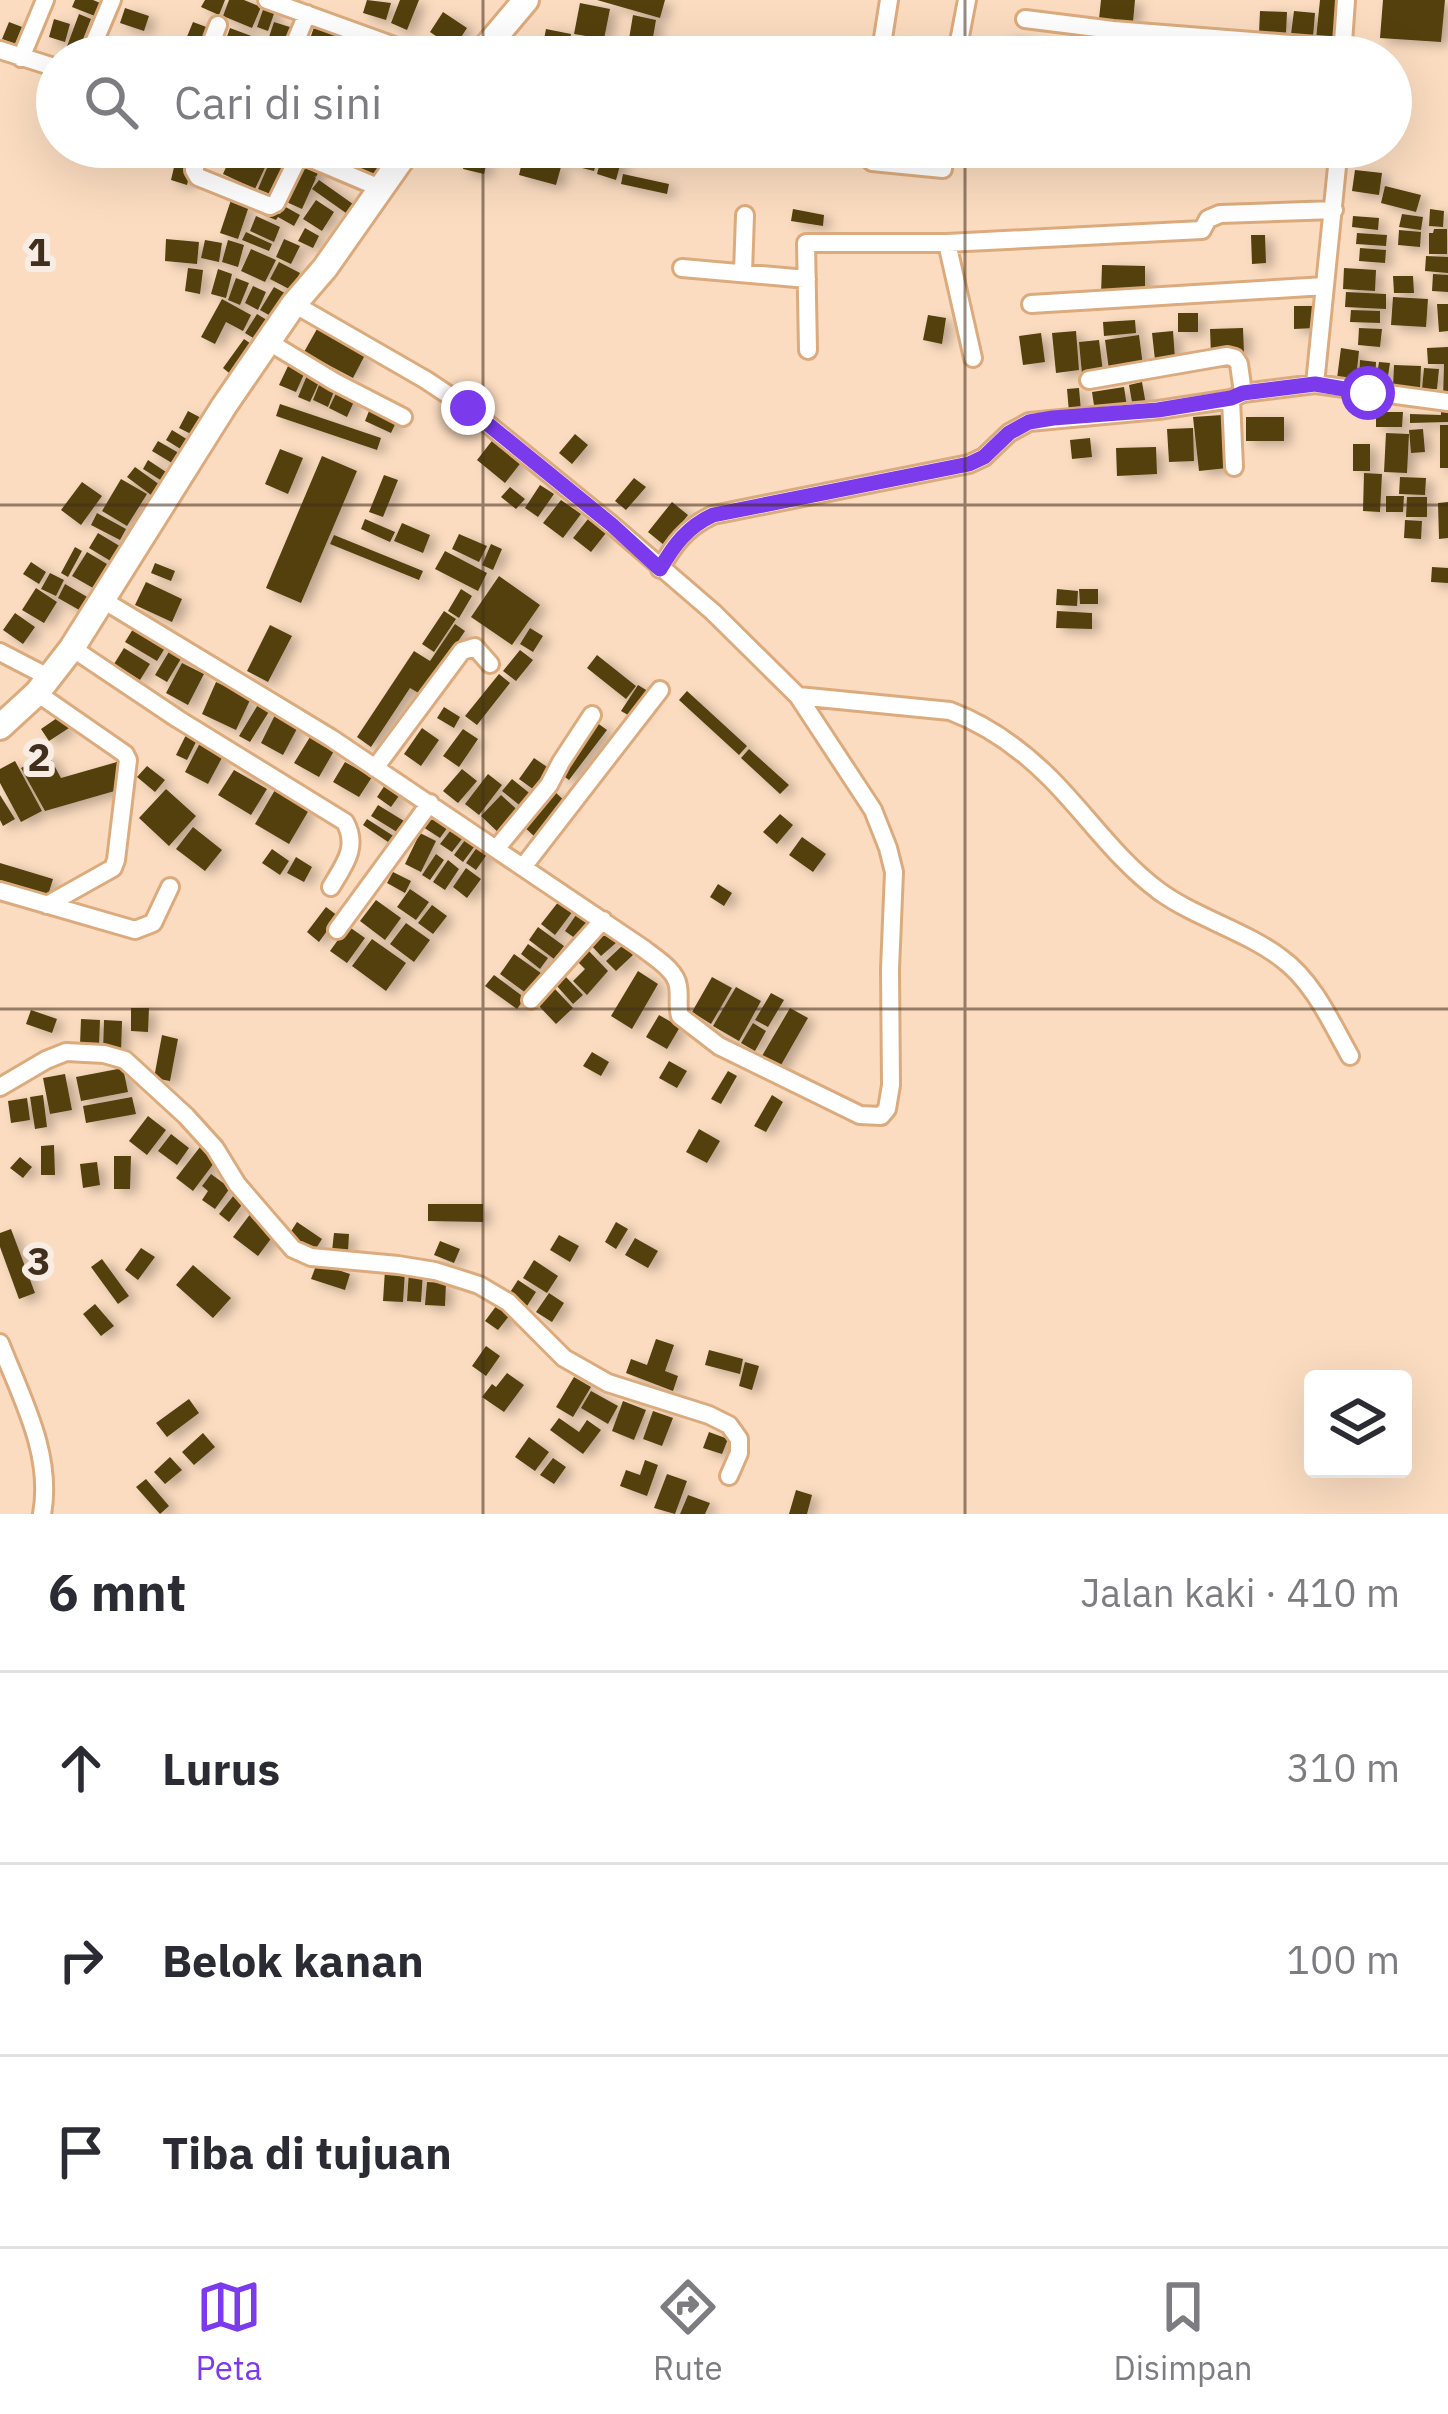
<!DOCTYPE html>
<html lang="id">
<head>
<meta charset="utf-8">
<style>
	body { margin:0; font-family:"IBM Plex Sans",sans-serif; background:#f7f7f7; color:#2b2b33 }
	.controls { position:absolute; right:36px; bottom:36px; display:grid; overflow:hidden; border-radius:12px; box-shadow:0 12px 48px #0002 }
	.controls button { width:108px; height:108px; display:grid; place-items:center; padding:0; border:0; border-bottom:3px solid #e1e1e2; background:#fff; color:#2b2b33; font:60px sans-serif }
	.stop { position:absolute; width:36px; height:36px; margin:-27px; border:9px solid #7c3aed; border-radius:50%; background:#fff }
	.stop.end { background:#7c3aed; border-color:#fff; box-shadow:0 3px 12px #0008 }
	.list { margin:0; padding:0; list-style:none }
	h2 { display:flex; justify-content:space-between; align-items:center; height:156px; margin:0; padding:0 48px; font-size:51px }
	h2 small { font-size:39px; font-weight:400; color:#7c7c81 }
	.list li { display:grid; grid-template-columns:78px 1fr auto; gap:36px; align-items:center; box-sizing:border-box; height:192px; padding:0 48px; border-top:3px solid #e1e1e2 }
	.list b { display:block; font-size:45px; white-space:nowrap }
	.list em { font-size:39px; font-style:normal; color:#7c7c81 }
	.icon { flex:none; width:66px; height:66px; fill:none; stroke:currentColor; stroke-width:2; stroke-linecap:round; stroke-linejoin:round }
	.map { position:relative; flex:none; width:1448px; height:1514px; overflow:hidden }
	.search { position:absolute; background:#fff; box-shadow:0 12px 48px #0002; left:36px; right:36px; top:36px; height:132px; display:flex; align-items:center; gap:30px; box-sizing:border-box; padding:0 42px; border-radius:66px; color:#7c7c81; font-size:45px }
	.sheet { height:732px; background:#fff }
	nav { display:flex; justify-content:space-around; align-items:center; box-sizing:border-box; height:168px; border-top:3px solid #e1e1e2; background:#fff; font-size:33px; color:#7c7c81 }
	nav a { display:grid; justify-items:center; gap:6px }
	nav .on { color:#7c3aed }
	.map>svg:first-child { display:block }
	.building { fill:#533f11; filter:url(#shadow) }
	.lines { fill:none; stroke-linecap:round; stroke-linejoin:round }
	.street-casing { stroke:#dcab7d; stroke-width:22 }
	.secondary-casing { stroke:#dcab7d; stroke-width:30 }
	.street { stroke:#fff; stroke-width:16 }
	.secondary { stroke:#fff; stroke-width:24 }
	.route { stroke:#7c3aed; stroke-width:15 }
	.grid { fill:none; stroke:#422e1c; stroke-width:3; stroke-opacity:0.55 }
	.grid-label { font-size:39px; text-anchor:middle; font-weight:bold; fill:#422e1c; stroke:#f8ede4; stroke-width:12; stroke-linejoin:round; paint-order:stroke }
</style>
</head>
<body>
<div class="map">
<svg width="1448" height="1514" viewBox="0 0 1448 1514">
	<defs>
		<filter id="shadow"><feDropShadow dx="7" dy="4" stdDeviation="6" flood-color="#0004"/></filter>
	</defs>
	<rect width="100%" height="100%" fill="#fbdcc0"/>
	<path class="building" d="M75 0H93L105 5 100 18 72 7Z
		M205 0H225L219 15 201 7Z
		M229 0H244L261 7 252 28 223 16Z
		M367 0 391 3 386 20 363 13Z
		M400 0H419L407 30 391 23Z
		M597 0H665L660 18Z
		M1101 0H1135L1133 22 1099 19Z
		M1320 0H1342L1338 42 1316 39Z
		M1383 0H1445L1441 42 1380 38Z
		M580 3 610 9 604 39 574 34Z
		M265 4 276 8 268 31 257 27Z
		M125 8 149 16 144 31 120 23Z
		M1260 11 1287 12 1286 33H1259Z
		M1294 11 1315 13 1313 37 1291 34Z
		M443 12 467 28 454 48 430 32Z
		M79 14 91 19 76 57H63Z
		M633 15 656 20 652 43 629 39Z
		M54 19 70 24 65 42 49 37Z
		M9 22 22 27 15 44 2 39Z
		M193 22 209 28 201 50 184 44Z
		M274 22 293 28 286 49 267 43Z
		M314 27 351 41 347 53 310 39Z
		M230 28 254 37 247 57H220Z
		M546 29 571 34 567 57 541 55Z
		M1006 36 1030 39 1028 57H1004Z
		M1108 44 1136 46V57H1107Z
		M1184 50 1237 53V57H1184Z
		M235 147 268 161 255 189 223 174Z
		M346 147H354L389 169 380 184 339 159Z
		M557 147H578L573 163 554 158Z
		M583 147H601L594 171 578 167Z
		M604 147H625L616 180 597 174Z
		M273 154 290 161 275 196 258 189Z
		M466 155 487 161 484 174 463 169Z
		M302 156 322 165 316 177 314 176 316 178 302 209 282 200Z
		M523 158 561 167 556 185 519 175Z
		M175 163 191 168 187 185 171 180Z
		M1355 170 1382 173 1379 195 1352 191Z
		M623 174 669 184 667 194 621 184Z
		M319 180 360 209 353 218 312 189Z
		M1385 186 1421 195 1416 212 1381 203Z
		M231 200 249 206 238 239 220 233Z
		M316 200 334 212 322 231 303 219Z
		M262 206 280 214 284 206 300 215 294 226 278 217 276 220 259 213Z
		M793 209 824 215 823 226 791 221Z
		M1430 209 1444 211 1443 227 1429 226Z
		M1402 214 1423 217 1421 230 1399 227Z
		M256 216 280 227 274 242 250 231Z
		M1353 216 1379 218 1378 230 1352 227Z
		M305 228 319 236 313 248 298 241Z
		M1434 229H1447V254H1429V233H1433Z
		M1399 230 1421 232 1420 247 1398 245Z
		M246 232 272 244 269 251 242 240Z
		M1357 233 1387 235 1386 246 1356 244Z
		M1251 235H1265L1266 263 1252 264Z
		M166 239 199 242 197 264 165 261Z
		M284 239 300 246 291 264 276 257Z
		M205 240 222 243 219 262 201 258Z
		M228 240 244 245 238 267 222 262Z
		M1360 248 1386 250 1385 263 1359 261Z
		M251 249 276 260 265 282 241 271Z
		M1426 256 1448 257V273L1425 271Z
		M279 262 300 273 291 290 270 279Z
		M1102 265 1145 266V295H1101Z
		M188 268 203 270 200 294 185 291Z
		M1344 268 1376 270 1375 291 1343 289Z
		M218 269 232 274 226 298 211 294Z
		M1433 274 1448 275V292L1432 291Z
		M1393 276H1413L1414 293H1394Z
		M236 278 249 283 240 305 228 300Z
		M253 286 266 292 258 310 245 303Z
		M274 287 290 296 276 319 260 310Z
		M1346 292 1386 294V309L1345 307Z
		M1393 297 1428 299 1426 327 1391 325Z
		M222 299 251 315 243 331 226 322 215 344 201 337Z
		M1437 304H1448V331L1439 332Z
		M1294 306H1315V328L1294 329Z
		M1351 310 1380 311V323L1350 322Z
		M1178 313H1198V332H1178Z
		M257 314 275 325 263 344 245 333Z
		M928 315 946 318 942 344 923 340Z
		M1135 320 1136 333 1104 336 1103 322Z
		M1243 328 1244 353 1211 354 1210 329Z
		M1359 328 1382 329 1380 347 1358 345Z
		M317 329 365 355 353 378 304 352Z
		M1076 331 1079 370 1056 373 1052 333Z
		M1173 331 1175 359 1155 360 1152 333Z
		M1041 333 1045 362 1023 365 1019 336Z
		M1139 335 1143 366 1109 370 1105 340Z
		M244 339 260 350 238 380 223 368Z
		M1099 340 1103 372 1082 374 1079 342Z
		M1448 347V398H1443L1444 364H1428L1427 348Z
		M1341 348 1359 351 1355 388 1336 386Z
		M1360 360 1376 362 1375 381 1359 379Z
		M1379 362 1390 363 1386 389 1375 388Z
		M289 364 305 372 296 392 279 385Z
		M1394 365 1421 366 1420 388 1393 387Z
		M1424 368 1439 369 1437 389H1422Z
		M308 373 321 378 310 402 298 397Z
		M321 380 336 386 328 407 313 400Z
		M1142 382 1146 405 1133 408 1129 385Z
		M339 387 357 395 347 417 329 408Z
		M1124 387 1127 407 1095 412 1092 392Z
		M1079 388 1081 411 1069 412 1067 389Z
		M280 404 381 438 377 450 276 416Z
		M371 406 398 418 391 433 365 421Z
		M1441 409H1448V422L1410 423V414L1441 415Z
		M188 411 205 420 197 437 179 428Z
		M1376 412H1403L1402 427H1376Z
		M1222 415 1227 468 1199 471 1193 417Z
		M1246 417H1284V441H1246Z
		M1440 425H1448V468H1440Z
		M1193 428 1194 461 1169 462 1167 429Z
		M1423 429 1425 452 1411 453 1409 430Z
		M172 430 193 443 187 453 166 440Z
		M1386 433 1409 434 1407 473 1384 472Z
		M575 434 588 445 572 464 559 453Z
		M495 437 523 460 505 483 477 460Z
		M1090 438 1092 457 1072 459 1070 440Z
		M158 441 184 456 177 466 152 451Z
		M1353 444H1370V471H1353Z
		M1156 447 1157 474 1117 476 1116 448Z
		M280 449 303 458 288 494 265 484Z
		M322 456 357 471 301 603 266 588Z
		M148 460 175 478 170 486 143 469Z
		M135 467 167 490 159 501 127 477Z
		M1364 473 1382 474 1380 512 1363 511Z
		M384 475 398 480 383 517 369 512Z
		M1400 477 1426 478 1425 495 1399 494Z
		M634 478 646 487 626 510 615 501Z
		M121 479 147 494 127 526 102 511Z
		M82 482 102 496 81 525 61 510Z
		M540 485 554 494 538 517 525 508Z
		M510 487 525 499 516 509 501 497Z
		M1386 496H1404L1403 512H1386Z
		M1407 497H1427V517H1406Z
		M561 500 581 514 563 538 543 523Z
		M672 502 688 515 664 545 648 532Z
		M1448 502V538L1439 539 1438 503Z
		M97 513 126 529 120 540 91 525Z
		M365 519 395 532 390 542 361 529Z
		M588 519 606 533 591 552 573 538Z
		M1405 520 1422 521 1421 539 1404 538Z
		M402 523 430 535 423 553 394 541Z
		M98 533 123 548 114 563 89 548Z
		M459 534 487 546 479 562 452 549Z
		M334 535 423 571 419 580 330 544Z
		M491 544 502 549 493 570 482 565Z
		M75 547 82 551 68 577 61 573Z
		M445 551 487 573 478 591 435 569Z
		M87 552 107 564 93 588 72 576Z
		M31 562 46 572 39 584 23 574Z
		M155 563 175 571 171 581 151 573Z
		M1432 567 1448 568V583L1431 582Z
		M50 573 64 580 56 596 41 589Z
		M499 576 540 605 512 645 471 617Z
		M146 582 182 599 172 622 135 605Z
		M65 584 89 598 81 611 58 598Z
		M36 588 57 602 44 623 22 610Z
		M461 589 472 596 459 618 448 611Z
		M1057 589 1078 591 1077 606 1056 605Z
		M1079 589H1098V604H1080Z
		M444 611 456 619 434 652 422 644Z
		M1057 611 1092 613V629L1056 628Z
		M15 613 35 627 23 644 3 630Z
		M455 624 465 631 422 695 410 688 371 747 357 737 414 651 430 661Z
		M270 625 292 636 268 682 247 671Z
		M530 628 543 636 533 652 520 644Z
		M133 629 165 648 157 661 125 642Z
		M124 648 150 664 140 680 114 664Z
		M170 650 182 657 167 682 155 675Z
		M520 650 533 660 516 681 503 671Z
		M597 655 636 686 626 699 587 668Z
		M182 663 204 674 188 705 166 693Z
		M499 674 510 683 477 725 465 716Z
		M216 682 251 698 236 730 202 714Z
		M638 685 651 693 635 719 621 711Z
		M687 691 747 746 739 755 679 700Z
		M259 703 270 710 250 742 239 736Z
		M444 707 460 717 454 728 437 718Z
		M276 713 299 725 283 755 261 743Z
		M60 716 69 728 49 741 41 729Z
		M596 722 607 730 569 780 558 772Z
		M422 728 439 740 421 766 404 754Z
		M463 729 478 739 459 767 443 756Z
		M186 735 197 740 187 760 176 755Z
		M310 737 334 751 319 777 294 763Z
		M201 741 224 754 208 784 185 772Z
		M749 749 789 785 780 794 741 758Z
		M48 754 61 778 117 762 125 788 45 811 21 768Z
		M534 758 553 771 537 792 519 779Z
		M15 761 42 811 21 822 0 783V769Z
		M345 762 372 777 359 797 333 782Z
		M147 766 165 780 155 792 137 777Z
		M462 769 477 781 458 803 443 791Z
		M234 770 267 789 251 815 218 795Z
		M488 774 502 785 479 815 465 804Z
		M512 779 533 796 523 808 502 791Z
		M387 782 401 793 391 807 377 797Z
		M166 789 196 816 169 846 139 818Z
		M275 790 309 810 289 844 255 824Z
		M553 790 568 804 535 837 520 823Z
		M0 795 15 819 3 826 0 820Z
		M501 795 523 815 502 836 481 816Z
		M378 805 404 821 397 832 371 816Z
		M433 813 450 824 440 838 423 827Z
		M780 814 793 825 777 844 763 832Z
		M367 819 395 837 391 844 363 825Z
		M454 826 465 835 452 852 440 844Z
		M193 827 222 850 205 871 176 849Z
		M420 833 436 841 421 872 405 864Z
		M468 836 477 843 463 862 454 855Z
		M802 837 826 854 813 872 789 855Z
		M480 843 490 850 476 870 466 863Z
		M272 849 289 861 280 875 262 863Z
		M436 854 444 860 430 880 422 875Z
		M296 857 312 867 304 882 287 873Z
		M448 860 459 869 445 890 433 882Z
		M0 863 53 879 48 895 0 880Z
		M466 868 481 879 467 898 453 887Z
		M393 872 411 881 405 893 387 883Z
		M718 884 732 893 724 906 710 897Z
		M410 889 429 902 416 920 397 907Z
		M376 900 401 918 385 940 360 921Z
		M559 901 573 911 555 935 541 924Z
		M432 905 447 916 433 934 418 923Z
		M326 907 338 916 319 942 307 932Z
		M576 915 591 926 580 942 565 931Z
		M406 923 430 940 414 962 390 944Z
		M348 926 365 938 347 963 330 951Z
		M538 927 564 946 554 959 529 940Z
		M604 928 617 942 601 956 589 943Z
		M372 939 406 963 386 991 352 966Z
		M528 944 548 958 540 969 521 954Z
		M623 945 633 955 616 971 606 961Z
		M588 950 608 971 587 995 573 981 585 969 576 960Z
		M514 954 545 976 530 996 500 974Z
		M638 971 658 984 632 1029 611 1016Z
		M494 975 525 998 517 1009 485 986Z
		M565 976 583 995 573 1004 556 985Z
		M712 977 732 988 711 1024 692 1012Z
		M736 987 761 1001 739 1041 713 1026Z
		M555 989 573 1008 556 1024 538 1005Z
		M771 993 784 1000 768 1027 755 1020Z
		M131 1008H149L148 1032 131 1031Z
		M790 1008 808 1018 777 1072 759 1061Z
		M31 1010 57 1019 52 1033 26 1024Z
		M659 1015 680 1027 667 1049 646 1037Z
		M81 1019 100 1020 99 1046 80 1045Z
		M104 1020 122 1021 121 1053 103 1052Z
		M753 1023 766 1031 755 1051 741 1043Z
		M162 1035 178 1039 170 1081 154 1078Z
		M592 1052 609 1062 601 1076 583 1066Z
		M669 1061 687 1071 677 1088 659 1078Z
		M123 1068 128 1092 81 1101 76 1077Z
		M728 1071 737 1076 721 1104 711 1099Z
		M65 1074 72 1110 50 1114 43 1078Z
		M43 1095 47 1127 35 1129 30 1097Z
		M772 1095 783 1102 766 1132 754 1126Z
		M132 1097 136 1114 86 1123 83 1106Z
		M27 1098 30 1120 11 1123 8 1101Z
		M148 1116 166 1130 147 1155 129 1141Z
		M699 1129 720 1141 707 1163 686 1152Z
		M171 1134 189 1148 177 1165 158 1151Z
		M54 1145 55 1175H41V1146Z
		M200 1147 217 1159 193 1191 176 1178Z
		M114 1156H131L130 1189H114Z
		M20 1157 32 1167 23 1178 10 1168Z
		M97 1162 100 1185 83 1188 80 1164Z
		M211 1174 230 1188 215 1209 202 1200 208 1191 202 1186Z
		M234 1195 244 1202 229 1222 219 1214Z
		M428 1204H483V1222L428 1221Z
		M251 1213 276 1232 258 1256 233 1237Z
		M297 1222 322 1239 313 1253 288 1236Z
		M616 1222 628 1229 616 1249 605 1242Z
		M11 1229 35 1293 19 1299 0 1247V1233Z
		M334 1233 349 1234 348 1252 332 1251Z
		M559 1235 579 1246 570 1262 550 1250Z
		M635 1238 658 1251 648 1268 625 1255Z
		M440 1241 460 1249 454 1263 434 1255Z
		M141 1248 155 1257 138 1280 125 1270Z
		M102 1259 129 1296 118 1304 91 1267Z
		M534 1260 558 1276 547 1293 523 1278Z
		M317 1263 350 1274 345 1290 311 1279Z
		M193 1265 231 1298 213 1318 176 1285Z
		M385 1270 405 1271 403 1302 383 1301Z
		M409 1271 423 1272 421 1302 407 1301Z
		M518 1280 536 1292 527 1306 509 1294Z
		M427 1282 446 1283 445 1306 425 1305Z
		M549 1293 564 1303 552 1322 536 1312Z
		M500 1301 513 1311 498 1330 485 1321Z
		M95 1304 114 1326 101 1336 83 1314Z
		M656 1339 674 1345 665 1371 678 1376 673 1391 626 1373 631 1359 647 1365Z
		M486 1346 500 1356 486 1376 472 1366Z
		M709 1350 743 1359 740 1374 705 1365Z
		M745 1362 759 1366 752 1390 739 1386Z
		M507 1373 524 1385 504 1412 482 1397 492 1384 496 1387Z
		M574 1377 591 1387 573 1417 556 1407Z
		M591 1391 618 1406 608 1424 581 1408Z
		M189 1399 199 1413 167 1437 156 1423Z
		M623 1401 646 1410 634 1440 612 1431Z
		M653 1411 673 1418 662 1446 643 1439Z
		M559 1418 579 1432 587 1420 601 1430 583 1454 550 1430Z
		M709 1432 728 1439 722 1454 703 1448Z
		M203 1433 215 1447 194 1465 182 1452Z
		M529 1437 549 1452 535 1471 515 1457Z
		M170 1457 182 1470 165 1484 154 1472Z
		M553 1458 566 1467 554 1484 540 1475Z
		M645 1460 658 1465 647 1496 620 1486 626 1470 640 1475Z
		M667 1474 687 1481 675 1514 654 1508Z
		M146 1479 169 1506 160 1514 136 1487Z
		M796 1490 812 1495 807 1514H789Z
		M688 1495 710 1503 705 1514H680Z"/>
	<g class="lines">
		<defs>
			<path id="street" d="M267 0 425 57
				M1025 19 1113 30 1342 48
				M0 50 57 68
				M88 57 112 0
				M206 57 218 25
				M289 57 307 14
				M880 57 889 0
				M956 57 967 0
				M1342 57 1346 0
				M21 58 45 0
				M202 147 194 170 198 177 270 206 276 203 300 154
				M283 147 380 188
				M865 147V154L872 162 943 169 945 147
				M1339 147 1315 384 1448 402
				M947 243 973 358
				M682 268 807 279
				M743 273 745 215
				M1031 304 1325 286
				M269 342 335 382 403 417
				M808 350 806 243H947L1202 230 1208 219 1220 214 1334 210
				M1089 380 1227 356 1235 358 1239 364 1243 393
				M1231 399 1234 467
				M660 569C674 544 687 527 713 515L969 464 984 457 1009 433 1029 422 1158 410 1231 399 1243 393 1315 384
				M103 600 331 738 644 949C655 958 676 970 678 986 680 997 677 1005 680 1016L719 1046 860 1115 881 1116 887 1109 891 1085 890 969 894 872 888 848 873 810 798 696 713 612 612 525 468 408 426 380 294 304
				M72 648 178 719 345 822C359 847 344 865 331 887
				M0 652 50 678
				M37 693 125 754 128 760 116 860 113 868 47 905
				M798 696 950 711C987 725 1022 750 1050 778 1087 815 1116 859 1159 891 1196 918 1244 930 1281 958 1313 981 1331 1022 1350 1056
				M375 768 462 651 475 647 490 664
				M496 849 549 785 561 762 592 715
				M523 867 660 690
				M0 891 135 930 153 923 170 887
				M337 930 430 803
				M531 1000 603 920
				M0 1087 46 1060 66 1052 104 1054 125 1060 186 1116 215 1148 237 1184 293 1249 311 1257 398 1265 435 1271 479 1285 508 1302 564 1358 608 1383 709 1415 729 1425 739 1439V1453L729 1476
				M0 1343C21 1397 53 1454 42 1514"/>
			<path id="secondary" d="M478 57 526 0
				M0 727 37 693 72 648 224 406 294 304 325 268 410 147"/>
		</defs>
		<use href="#street" class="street-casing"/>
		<use href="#secondary" class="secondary-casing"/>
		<use href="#street" class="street"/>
		<use href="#secondary" class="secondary"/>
	</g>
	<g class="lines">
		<path class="route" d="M468 408 612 525 660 569C674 545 687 527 713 515L969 464 984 457 1009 433 1029 422 1053 418 1158 410 1231 398 1243 393 1315 384 1368 393"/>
	</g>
	<path class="grid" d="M483 0V57M965 0V57M483 147V1514M965 147V1514M0 505H1448M0 1009H1448"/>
	<g class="grid-label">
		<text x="39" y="266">1</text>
		<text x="39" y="771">2</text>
		<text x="39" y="1275">3</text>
	</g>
</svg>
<div class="controls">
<button><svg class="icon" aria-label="layers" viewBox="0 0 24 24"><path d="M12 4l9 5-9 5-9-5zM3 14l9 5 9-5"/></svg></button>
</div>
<div class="stop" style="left:1368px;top:393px"></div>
<div class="stop end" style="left:468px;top:408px"></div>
<div class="search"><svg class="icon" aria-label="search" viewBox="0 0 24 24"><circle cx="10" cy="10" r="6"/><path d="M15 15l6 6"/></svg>Cari di sini</div>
</div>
<section class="sheet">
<h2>6 mnt<small>Jalan kaki · 410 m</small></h2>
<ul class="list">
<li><svg class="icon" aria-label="ahead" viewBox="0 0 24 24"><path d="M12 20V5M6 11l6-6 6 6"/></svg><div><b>Lurus</b></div><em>310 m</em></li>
<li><svg class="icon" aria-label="right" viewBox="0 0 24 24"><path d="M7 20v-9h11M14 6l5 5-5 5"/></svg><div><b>Belok kanan</b></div><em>100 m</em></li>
<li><svg class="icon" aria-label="arrive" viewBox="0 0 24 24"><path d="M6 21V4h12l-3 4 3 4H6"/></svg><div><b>Tiba di tujuan</b></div></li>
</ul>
</section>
<nav>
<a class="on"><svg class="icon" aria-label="map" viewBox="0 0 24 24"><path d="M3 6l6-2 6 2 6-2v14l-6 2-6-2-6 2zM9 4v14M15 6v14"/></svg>Peta</a>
<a><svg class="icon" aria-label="directions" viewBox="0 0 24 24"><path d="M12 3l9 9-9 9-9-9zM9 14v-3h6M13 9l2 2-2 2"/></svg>Rute</a>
<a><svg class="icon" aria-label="saved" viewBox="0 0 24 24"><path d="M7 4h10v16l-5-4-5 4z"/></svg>Disimpan</a>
</nav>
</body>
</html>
